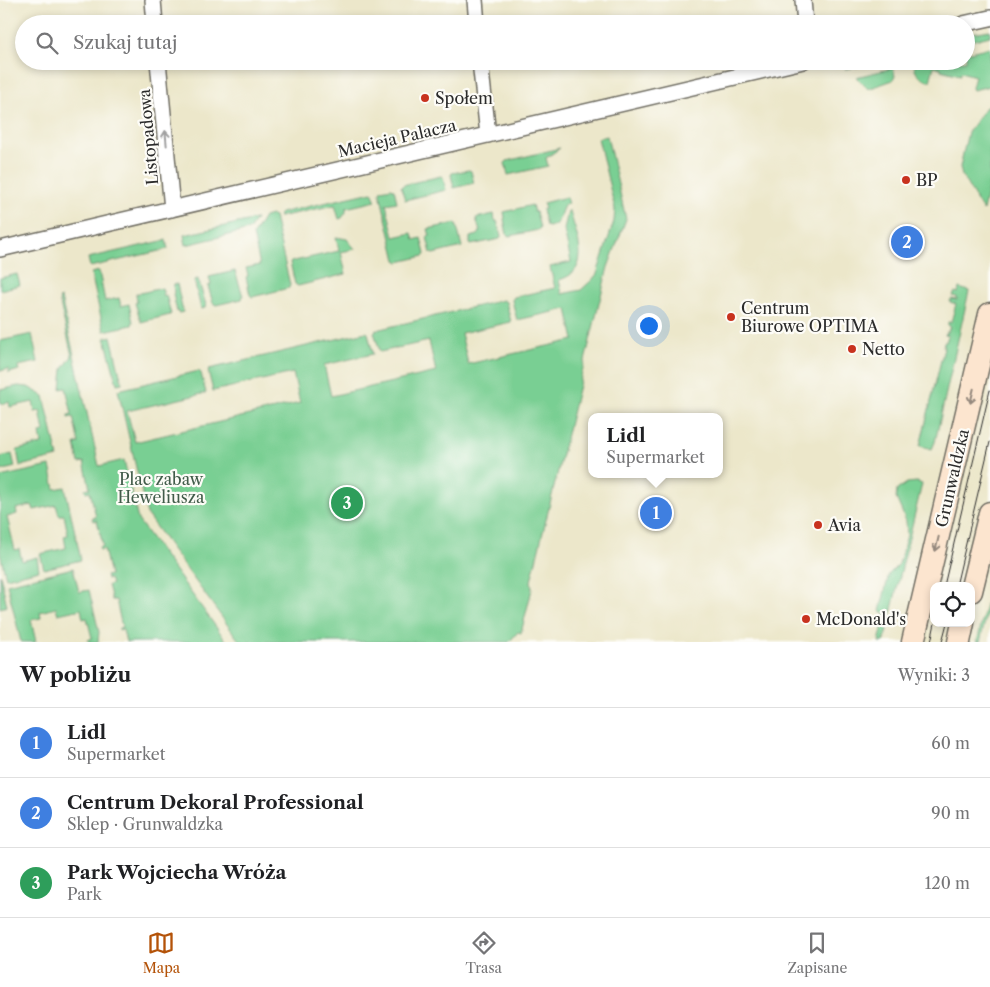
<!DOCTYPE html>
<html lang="pl">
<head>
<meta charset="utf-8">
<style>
	body { margin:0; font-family:"Libre Caslon Text",serif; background:#f6f6f6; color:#202124 }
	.controls { position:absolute; right:15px; bottom:15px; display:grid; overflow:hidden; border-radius:10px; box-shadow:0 2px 8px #0003 }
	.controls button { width:45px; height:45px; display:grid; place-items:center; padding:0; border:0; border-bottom:1px solid #e0e0e0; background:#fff; color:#202124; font:25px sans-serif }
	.you { position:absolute; left:648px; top:325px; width:18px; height:18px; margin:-12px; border:4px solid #fff; border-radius:50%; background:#1a73e8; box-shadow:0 0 0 8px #1a73e833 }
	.badge { display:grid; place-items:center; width:32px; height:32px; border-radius:50%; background:#b45309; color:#fff; font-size:16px; font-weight:700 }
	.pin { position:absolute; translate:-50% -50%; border:2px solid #fff; box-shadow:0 1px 5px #0006 }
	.popup { position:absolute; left:588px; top:413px; width:135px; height:65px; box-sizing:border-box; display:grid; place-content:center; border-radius:10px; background:#fff; filter:drop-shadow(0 1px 4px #0005); font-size:16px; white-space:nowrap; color:#757577 }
	.popup b { font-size:19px; color:#202124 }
	.popup::after { content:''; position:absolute; left:50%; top:100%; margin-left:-10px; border:10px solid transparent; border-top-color:#fff }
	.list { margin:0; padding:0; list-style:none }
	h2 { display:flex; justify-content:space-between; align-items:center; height:65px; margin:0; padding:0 20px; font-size:21px }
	h2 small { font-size:16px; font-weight:400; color:#757577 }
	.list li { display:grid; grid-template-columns:32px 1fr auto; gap:15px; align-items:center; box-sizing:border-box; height:70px; padding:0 20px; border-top:1px solid #e0e0e0 }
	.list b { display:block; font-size:19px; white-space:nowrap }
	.list p { margin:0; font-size:16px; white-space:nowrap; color:#757577 }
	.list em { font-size:16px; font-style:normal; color:#757577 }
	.icon { flex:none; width:28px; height:28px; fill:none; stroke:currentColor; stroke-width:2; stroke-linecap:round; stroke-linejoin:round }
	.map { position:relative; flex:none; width:990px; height:642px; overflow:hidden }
	.search { position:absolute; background:#fff; box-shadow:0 2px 8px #0003; left:15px; right:15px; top:15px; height:55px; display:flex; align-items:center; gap:12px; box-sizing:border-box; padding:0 18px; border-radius:28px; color:#757577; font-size:19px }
	.sheet { height:275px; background:#fff }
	nav { display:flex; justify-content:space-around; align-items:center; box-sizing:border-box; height:70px; border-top:1px solid #e0e0e0; background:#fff; font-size:14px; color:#757577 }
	nav a { display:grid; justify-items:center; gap:2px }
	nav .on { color:#b45309 }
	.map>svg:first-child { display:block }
	.green { fill:#79cf93; stroke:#527d5f }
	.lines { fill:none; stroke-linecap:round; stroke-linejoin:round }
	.street-casing { stroke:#6f6d63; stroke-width:18 }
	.secondary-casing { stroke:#6f6d63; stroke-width:25 }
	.street { stroke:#fff; stroke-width:15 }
	.secondary { stroke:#fce5cf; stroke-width:22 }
	.tram { stroke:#2b2b2b; stroke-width:1 }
	.oneway { stroke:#a0a0a0 }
	.oneway2 { stroke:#94887d }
	.poi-dot { fill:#c8321e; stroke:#fdfcf7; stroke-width:2 }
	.labels { text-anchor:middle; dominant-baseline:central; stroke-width:4.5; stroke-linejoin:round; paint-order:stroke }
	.poi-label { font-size:16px; fill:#2b2b2b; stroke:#fdfcf7; text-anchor:start }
	.street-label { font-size:16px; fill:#2b2b2b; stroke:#fdfcf7 }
	.park-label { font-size:16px; fill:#425c4a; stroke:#fdfcf7 }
</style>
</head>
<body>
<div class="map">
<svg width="990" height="642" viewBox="0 0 990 642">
	<rect width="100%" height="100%" fill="#fdfcf7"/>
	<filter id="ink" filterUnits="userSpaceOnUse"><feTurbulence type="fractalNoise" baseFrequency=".02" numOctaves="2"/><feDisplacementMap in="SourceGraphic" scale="10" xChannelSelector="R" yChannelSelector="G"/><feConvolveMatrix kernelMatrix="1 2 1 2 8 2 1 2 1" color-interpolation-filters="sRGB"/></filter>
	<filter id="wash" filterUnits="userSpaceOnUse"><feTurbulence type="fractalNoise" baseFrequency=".0096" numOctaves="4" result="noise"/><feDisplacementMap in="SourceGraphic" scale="20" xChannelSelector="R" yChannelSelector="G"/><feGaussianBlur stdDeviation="1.12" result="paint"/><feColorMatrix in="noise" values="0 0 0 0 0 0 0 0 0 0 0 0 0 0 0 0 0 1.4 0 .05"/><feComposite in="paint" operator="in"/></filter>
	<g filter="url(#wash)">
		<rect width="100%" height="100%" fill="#ece7ca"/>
		<path class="green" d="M990 30V36L966 42V34Z
			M990 47V86L973 90 972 88 975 76 961 72 960 75 941 70V68L934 66 930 81H928C918 77 914 72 914 62L966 61V53Z
			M851 61H880L879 63 845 69Z
			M893 68 895 76 893 80 868 89 856 77Z
			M990 105V179L983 211 962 176 960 167 968 132 986 107Z
			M607 136 626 219 608 267 531 581 532 589 521 633 518 632 509 642H240L147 515 118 390 199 371 201 373 206 393 127 411 135 442 300 403 293 373 213 391 208 371 209 369 366 332 368 333 373 354 324 365 331 396 436 372 429 341 380 352 374 332 376 330 503 300 506 302 511 322 461 333 468 364 574 340 567 309 517 320 512 300 514 297 555 288 550 267 571 262 564 230 568 211H570C576 236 594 270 559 280L562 294 581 290 592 280 597 274 614 221 615 209 598 138Z
			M560 148 546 158 548 166 508 175 505 163 507 161Z
			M469 170 471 171 474 183 454 188 451 175 452 173Z
			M441 176 443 177 446 190 405 200 401 187 403 185Z
			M391 188 394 189 397 202 386 204 394 237 412 233 414 240 421 238 425 254 424 256 399 262 396 260 380 193 381 190Z
			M372 192 376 201 346 208V212L342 218 339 219 335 205 279 217 280 213Z
			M566 197 568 204H565C558 215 562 224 549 227L546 226 542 210 545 209 543 203Z
			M532 205 534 212H536L540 228 538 230 510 236 507 235 504 219 505 218 504 212Z
			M494 214 495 221H497L501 236 500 239 471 245 470 244V237L478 235 480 232 476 218Z
			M271 215 274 217 290 285 289 288 252 297 250 295 246 277 248 276 246 268 260 265 253 235 264 217Z
			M256 219 249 230 186 245 184 235Z
			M456 223 462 247 433 254 431 253 427 237 430 236 428 229Z
			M336 237 347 239 355 249 341 252 346 274 298 286 295 284 290 262 339 251Z
			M166 240 168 249 90 267 88 258Z
			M99 271 105 301 119 298 121 306 129 304 133 322 132 325 104 331 91 273Z
			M235 271 243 296 242 299 216 305 213 303 208 286 211 285 209 277Z
			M17 274 20 285 0 290V278Z
			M198 279 206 305 205 308 201 309 194 280Z
			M177 284 183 312 179 313 177 312 173 294 174 293 173 285Z
			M162 288 164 296 166 295 171 314 170 315 141 322 135 303 137 302 136 294Z
			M959 288 969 291 935 442 932 449 920 446 944 348 943 347 944 342H946L948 336 945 335 946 332H948L950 326 948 325V322H951L956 304 950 302 951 299 957 300V297L953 296 955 292 958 293Z
			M61 298 99 466 124 460 138 520 227 642H126L123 630H119V628L122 627 116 600H112L108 585 112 584 110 579H107L106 576 110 575 104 549 100 550 99 547 103 546 97 520 93 521 92 518 96 517 90 491 86 492 85 489 90 488 84 462 79 463 75 444 79 443 73 417 68 418V415L72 414 66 388 61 389 63 369 72 356 59 299Z
			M32 334 38 362 18 366 19 370 9 373 8 369 0 371V341Z
			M111 336 122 383 117 384 105 338Z
			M18 386 28 387 44 396 58 457 20 466 17 450 42 444 40 433 44 432 40 411 35 412 33 402 10 407 9 402 0 404V390Z
			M12 454 15 467 0 471V457Z
			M50 466 55 489 65 487 81 560 44 569 40 554 66 548 64 536 68 535 64 515H59L56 505 34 510 32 505 16 509 17 514 7 517 15 550 19 549 22 561 37 557 39 570 6 578 0 553V477Z
			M917 482 922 484 884 642H879L886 613 880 611 889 574 899 564 907 535 906 521 896 498 897 490 907 483Z
			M73 568 79 592 89 590 99 632 98 642H89L88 640 92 638 87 618 83 619 81 609 58 614 56 608 40 612 41 618 31 620 36 642H21L7 584Z
			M0 574 7 606 0 608Z
			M990 588V601L980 642H977Z"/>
	</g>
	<g filter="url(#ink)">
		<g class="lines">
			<defs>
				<path id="street" d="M153 0 155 24
					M475 0 477 24
					M803 0 805 24
					M963 24 990 18
					M158 61 172 209
					M480 61 488 135
					M0 249 803 61"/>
				<path id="secondary" d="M971 591 990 513
					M913 642 990 314
					M959 642 963 623"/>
			</defs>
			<use href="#street" class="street-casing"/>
			<use href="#secondary" class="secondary-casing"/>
			<use href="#street" class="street"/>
			<use href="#secondary" class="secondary"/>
			<path class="tram" d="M944 586 990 390
				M956 586 990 442
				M931 642 935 623
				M942 642 947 623"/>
		</g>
		<defs><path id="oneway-shaft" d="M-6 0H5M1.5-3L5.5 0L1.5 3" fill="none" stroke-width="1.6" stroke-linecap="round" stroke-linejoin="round" transform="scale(1.25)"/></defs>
		<use class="oneway" href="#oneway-shaft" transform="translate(166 138) rotate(-95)"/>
		<g class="oneway2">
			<use href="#oneway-shaft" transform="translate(972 396) rotate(103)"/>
			<use href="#oneway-shaft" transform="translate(937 544) rotate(103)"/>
		</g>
	</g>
	<g class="poi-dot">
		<circle cx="425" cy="98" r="5"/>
		<circle cx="906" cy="180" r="5"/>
		<circle cx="731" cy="317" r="5"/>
		<circle cx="852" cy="349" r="5"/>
		<circle cx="818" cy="525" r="5"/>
		<circle cx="806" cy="619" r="5"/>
	</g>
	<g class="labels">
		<g class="poi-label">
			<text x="435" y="98">Społem</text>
			<text x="916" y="180">BP</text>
			<text x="741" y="308">Centrum<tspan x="741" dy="18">Biurowe OPTIMA</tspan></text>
			<text x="862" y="349">Netto</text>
			<text x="828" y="525">Avia</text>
			<text x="816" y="619">McDonald's</text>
		</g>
		<g class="street-label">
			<text transform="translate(148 137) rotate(-95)">Listopadowa</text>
			<text transform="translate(397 138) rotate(-13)">Macieja Palacza</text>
			<text transform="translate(952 478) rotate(-77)">Grunwaldzka</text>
		</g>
		<g class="park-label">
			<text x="161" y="479">Plac zabaw<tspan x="161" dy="18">Heweliusza</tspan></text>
		</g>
	</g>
</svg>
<div class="controls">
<button><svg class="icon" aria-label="locate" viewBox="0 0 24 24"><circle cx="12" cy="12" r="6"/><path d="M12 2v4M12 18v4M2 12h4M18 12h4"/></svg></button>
</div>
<div class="you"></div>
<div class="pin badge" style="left:656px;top:513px;background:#3f7fe0">1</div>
<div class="popup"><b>Lidl</b>Supermarket</div>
<div class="pin badge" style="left:907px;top:242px;background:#3f7fe0">2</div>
<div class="pin badge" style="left:347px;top:503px;background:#2e9e5b">3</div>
<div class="search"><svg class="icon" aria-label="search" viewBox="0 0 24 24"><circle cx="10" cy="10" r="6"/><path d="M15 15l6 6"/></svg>Szukaj tutaj</div>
</div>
<section class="sheet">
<h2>W pobliżu<small>Wyniki: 3</small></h2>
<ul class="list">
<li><span class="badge" style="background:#3f7fe0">1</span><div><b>Lidl</b><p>Supermarket</p></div><em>60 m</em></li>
<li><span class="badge" style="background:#3f7fe0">2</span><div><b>Centrum Dekoral Professional</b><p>Sklep · Grunwaldzka</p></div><em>90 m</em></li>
<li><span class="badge" style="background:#2e9e5b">3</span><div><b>Park Wojciecha Wróża</b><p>Park</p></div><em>120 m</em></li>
</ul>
</section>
<nav>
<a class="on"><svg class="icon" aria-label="map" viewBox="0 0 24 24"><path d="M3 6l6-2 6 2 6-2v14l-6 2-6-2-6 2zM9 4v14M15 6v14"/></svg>Mapa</a>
<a><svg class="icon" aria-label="directions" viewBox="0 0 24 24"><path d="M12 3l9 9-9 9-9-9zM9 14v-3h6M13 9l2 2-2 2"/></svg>Trasa</a>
<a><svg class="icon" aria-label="saved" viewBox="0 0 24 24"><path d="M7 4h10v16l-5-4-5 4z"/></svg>Zapisane</a>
</nav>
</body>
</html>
